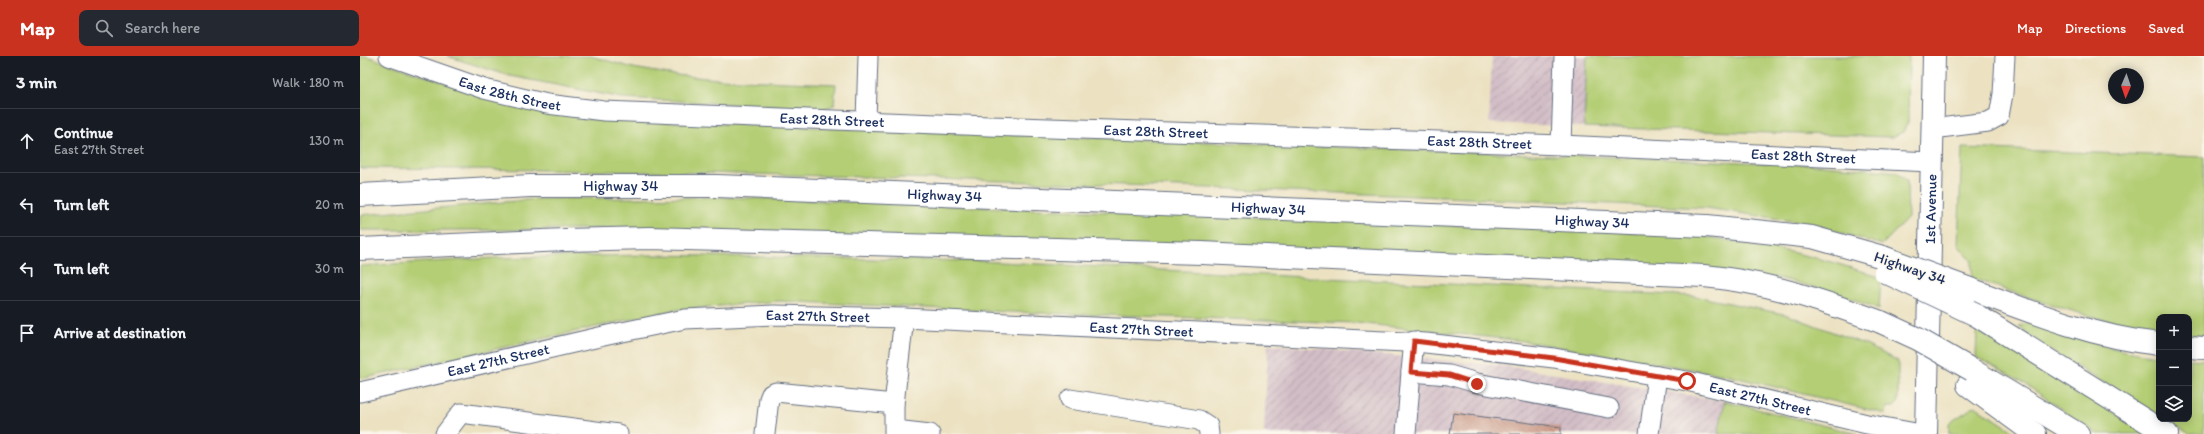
<!DOCTYPE html>
<html lang="en">
<head>
<meta charset="utf-8">
<style>
	body { margin:0; font-family:Itim,sans-serif; background:#242831; color:#f1f3f6 }
	.controls { position:absolute; right:12px; bottom:12px; display:grid; overflow:hidden; border-radius:8px; box-shadow:0 2px 10px #0003 }
	.controls button { width:36px; height:36px; display:grid; place-items:center; padding:0; border:0; border-bottom:1px solid #363941; background:#171b24; color:#f1f3f6; font:20px sans-serif }
	.compass { position:absolute; left:1748px; top:12px; width:36px; height:36px; border-radius:50%; background:#171b24; box-shadow:0 2px 10px #0003; rotate:182deg }
	.stop { position:absolute; width:12px; height:12px; margin:-9px; border:3px solid #c8321e; border-radius:50%; background:#fff }
	.stop.end { background:#c8321e; border-color:#fff; box-shadow:0 1px 4px #0008 }
	.list { margin:0; padding:0; list-style:none }
	h2 { display:flex; justify-content:space-between; align-items:center; height:52px; margin:0; padding:0 16px; font-size:17px }
	h2 small { font-size:13px; font-weight:400; color:#9ea1a6 }
	.list li { display:grid; grid-template-columns:26px 1fr auto; gap:12px; align-items:center; box-sizing:border-box; height:64px; padding:0 16px; border-top:1px solid #363941 }
	.list b { display:block; font-size:15px; white-space:nowrap }
	.list p { margin:0; font-size:13px; white-space:nowrap; color:#9ea1a6 }
	.list em { font-size:13px; font-style:normal; color:#9ea1a6 }
	.icon { flex:none; width:22px; height:22px; fill:none; stroke:currentColor; stroke-width:2; stroke-linecap:round; stroke-linejoin:round }
	.map { position:relative; flex:none; width:1844px; height:378px; overflow:hidden }
	header { display:flex; align-items:center; gap:24px; box-sizing:border-box; height:56px; padding:0 20px; background:#c8321e; color:#fff }
	header strong { font-size:19px }
	nav { display:flex; gap:22px; margin-inline-start:auto; font-size:14px }
	.search { width:280px; height:36px; background:#242831; display:flex; align-items:center; gap:10px; box-sizing:border-box; padding:0 14px; border-radius:8px; color:#9ea1a6; font-size:15px }
	main { display:flex }
	aside { flex:1; background:#171b24 }
	.map>svg:first-child { display:block }
	.industrial { fill:url(#industrial-furrows) }
	.grass { fill:#b4ce74; stroke:#687e69 }
	.building { fill:url(#building-back-hatch) }
	.lines { fill:none; stroke-linecap:round; stroke-linejoin:round }
	.minor-casing { stroke:#646e81; stroke-width:21 }
	.major-casing { stroke:#646e81; stroke-width:24 }
	.highway-casing { stroke:#646e81; stroke-width:24 }
	.minor { stroke:#fff; stroke-width:19 }
	.major { stroke:#fff; stroke-width:22 }
	.highway { stroke:#fff; stroke-width:22 }
	.highway-bridge-casing { stroke:#646e81; stroke-width:24; stroke-linecap:butt }
	.highway-bridge { stroke:#fff; stroke-width:22 }
	.route { stroke:#c8321e; stroke-width:5 }
	.labels { text-anchor:middle; dominant-baseline:central; stroke-width:3; stroke-linejoin:round; paint-order:stroke }
	.street-label { font-size:15px; fill:#1b2f5e; stroke:#fbf7ec }
</style>
</head>
<body>
<header>
<strong>Map</strong>
<div class="search"><svg class="icon" aria-label="search" viewBox="0 0 24 24"><circle cx="10" cy="10" r="6"/><path d="M15 15l6 6"/></svg>Search here</div>
<nav><a>Map</a><a>Directions</a><a>Saved</a></nav>
</header>
<main>
<aside>
<h2>3 min<small>Walk · 180 m</small></h2>
<ul class="list">
<li><svg class="icon" aria-label="ahead" viewBox="0 0 24 24"><path d="M12 20V5M6 11l6-6 6 6"/></svg><div><b>Continue</b><p>East 27th Street</p></div><em>130 m</em></li>
<li><svg class="icon" aria-label="left" viewBox="0 0 24 24"><path d="M17 20v-9H6M10 6l-5 5 5 5"/></svg><div><b>Turn left</b></div><em>20 m</em></li>
<li><svg class="icon" aria-label="left" viewBox="0 0 24 24"><path d="M17 20v-9H6M10 6l-5 5 5 5"/></svg><div><b>Turn left</b></div><em>30 m</em></li>
<li><svg class="icon" aria-label="arrive" viewBox="0 0 24 24"><path d="M6 21V4h12l-3 4 3 4H6"/></svg><div><b>Arrive at destination</b></div></li>
</ul>
</aside>
<div class="map">
<svg width="1844" height="378" viewBox="0 0 1844 378">
	<defs>
		<pattern id="industrial-furrows" width="10" height="10" patternUnits="userSpaceOnUse"><rect width="10" height="10" fill="#d2bdc6"/><path d="M-1 1l2-2M0 10L10 0M9 11l2-2" fill="none" stroke="#aa9aa4"/></pattern>
		<pattern id="building-back-hatch" width="6" height="6" patternUnits="userSpaceOnUse"><rect width="6" height="6" fill="#cf9f8d"/><path d="M-1 5l2 2M0 0l6 6M5-1l2 2" fill="none" stroke="#a78276"/></pattern>
	</defs>
	<rect width="100%" height="100%" fill="#fbf7ec"/>
	<filter id="ink" filterUnits="userSpaceOnUse"><feTurbulence type="fractalNoise" baseFrequency=".025" numOctaves="2"/><feDisplacementMap in="SourceGraphic" scale="8" xChannelSelector="R" yChannelSelector="G"/><feConvolveMatrix kernelMatrix="1 2 1 2 8 2 1 2 1" color-interpolation-filters="sRGB"/></filter>
	<filter id="wash" filterUnits="userSpaceOnUse"><feTurbulence type="fractalNoise" baseFrequency=".012" numOctaves="4" result="noise"/><feDisplacementMap in="SourceGraphic" scale="16" xChannelSelector="R" yChannelSelector="G"/><feGaussianBlur stdDeviation="0.9" result="paint"/><feColorMatrix in="noise" values="0 0 0 0 0 0 0 0 0 0 0 0 0 0 0 0 0 1.4 0 .05"/><feComposite in="paint" operator="in"/></filter>
	<g filter="url(#wash)">
		<rect width="100%" height="100%" fill="#ece2c2"/>
		<path class="industrial" d="M1132 0H1227L1224 71 1129 67Z
			M908 288 1145 310 1365 345 1358 378H904Z"/>
		<path class="grass" d="M0 0H7C80 27 152 47 228 63L1463 109 1537 116 1547 125 1548 162 1522 189 1452 168 1346 152C898 133 449 115 0 112Z
			M87 0H231L273 12 315 19 357 23 476 28 474 49 464 53 263 42 150 20Z
			M1227 0H1549L1548 66 1543 76 1532 81 1224 71Z
			M1602 92 1844 101V281L1829 279V261H1799V275C1734 264 1674 244 1612 222V205L1598 189Z
			M360 141 1328 178C1394 188 1459 199 1521 222L1519 253 1477 237 1418 222 269 172 156 174H0V159L177 143Z
			M292 199 618 205 1335 240 1428 259 1504 288 1538 305V347L1534 351H1527L1526 358 1366 319 1164 285 997 267 649 256 420 245 313 254 0 323V210L135 202Z
			M1672 266C1713 281 1755 296 1799 300V360L1686 292 1659 270Z
			M1617 274 1789 378H1737L1661 325 1616 301Z
			M1829 303 1844 304V378H1830L1804 363H1829Z
			M1365 345 1498 378H1358Z
			M1615 350 1658 378H1589V367Z"/>
		<g id="blocks">
			<path class="building" d="M1093 357 1201 371V378H1090Z"/>
		</g>
	</g>
	<g filter="url(#ink)">
		<use href="#blocks" fill-opacity="0" stroke="#646e81" stroke-width="1"/>
		<g class="lines">
			<defs>
				<g id="minor">
					<path id="s1" d="M29 0 124 33 187 48 244 55 629 70 1201 89 1571 106"/>
					<path d="M506 65 508 0"/>
					<path d="M1572 73 1628 66 1639 60 1643 38 1645 0"/>
					<path d="M1201 89 1204 0"/>
					<path d="M1054 285 1051 316 1089 319 1117 327 1249 352"/>
					<path id="s2" d="M0 336 248 279 325 263 414 259 544 262 1066 287 1194 302 1327 325 1507 368 1561 378"/>
					<path d="M710 343 839 364 848 370 849 378"/>
					<path d="M535 374 570 378"/>
					<path d="M85 378 101 357 258 378"/>
					<path d="M405 378 409 343 411 338 416 336 534 348"/>
					<path d="M534 378V348L544 262"/>
					<path d="M1046 378 1051 316"/>
					<path d="M1289 378 1297 320"/>
				</g>
				<g id="major">
					<path id="s3" d="M1566 378 1574 0"/>
				</g>
				<g id="highway">
					<path id="s4" d="M0 139 170 130H357L1347 170 1452 181 1523 201"/>
					<path d="M0 193 205 184 289 182 842 197 1344 220C1409 226 1460 244 1521 266"/>
					<path d="M1613 234C1673 257 1734 281 1799 288"/>
					<path d="M1616 259 1807 378"/>
					<path d="M1829 291 1844 292"/>
					<path d="M1612 314 1718 378"/>
					<path d="M1608 329 1675 378"/>
				</g>
			</defs>
			<use href="#minor" class="minor-casing"/>
			<use href="#major" class="major-casing"/>
			<use href="#highway" class="highway-casing"/>
			<use href="#minor" class="minor"/>
			<use href="#major" class="major"/>
			<use href="#highway" class="highway"/>
			<defs>
				<path id="highway-bridge" d="M1523 201 1613 234
					M1525 216 1616 259
					M1521 266 1558 283 1612 314"/>
			</defs>
			<use href="#highway-bridge" class="highway-bridge-casing"/>
			<use href="#highway-bridge" class="highway-bridge"/>
		</g>
	</g>
	<g class="lines" filter="url(#ink)">
		<path class="route" d="M1117 328 1089 319 1051 316 1054 285 1194 302 1327 325"/>
	</g>
	<g class="labels">
		<g class="street-label">
			<text stroke="none"><textPath href="#s1" startOffset="127">East 28th Street</textPath></text>
			<text stroke="none"><textPath href="#s1" startOffset="451">East 28th Street</textPath></text>
			<text stroke="none"><textPath href="#s1" startOffset="775">East 28th Street</textPath></text>
			<text stroke="none"><textPath href="#s1" startOffset="1099">East 28th Street</textPath></text>
			<text stroke="none"><textPath href="#s1" startOffset="1423">East 28th Street</textPath></text>
			<text stroke="none"><textPath href="#s4" startOffset="261">Highway 34</textPath></text>
			<text stroke="none"><textPath href="#s4" startOffset="585">Highway 34</textPath></text>
			<text stroke="none"><textPath href="#s4" startOffset="909">Highway 34</textPath></text>
			<text stroke="none"><textPath href="#s3" startOffset="225">1st Avenue</textPath></text>
			<text stroke="none"><textPath href="#s4" startOffset="1233">Highway 34</textPath></text>
			<text transform="translate(1550 212) rotate(19)">Highway 34</text>
			<text stroke="none"><textPath href="#s2" startOffset="466">East 27th Street</textPath></text>
			<text stroke="none"><textPath href="#s2" startOffset="790">East 27th Street</textPath></text>
			<text stroke="none"><textPath href="#s2" startOffset="142">East 27th Street</textPath></text>
			<text stroke="none"><textPath href="#s2" startOffset="1414">East 27th Street</textPath></text>
		</g>
	</g>
</svg>
<div class="controls">
<button>+</button>
<button>−</button>
<button><svg class="icon" aria-label="layers" viewBox="0 0 24 24"><path d="M12 4l9 5-9 5-9-5zM3 14l9 5 9-5"/></svg></button>
</div>
<svg class="compass" viewBox="-18 -18 36 36"><path d="M0-13l5 13h-10z" fill="#e53935"/><path d="M0 13l5-13h-10z" fill="#9ea1a6"/></svg>
<div class="stop" style="left:1327px;top:325px"></div>
<div class="stop end" style="left:1117px;top:328px"></div>
</div>
</main>
</body>
</html>
